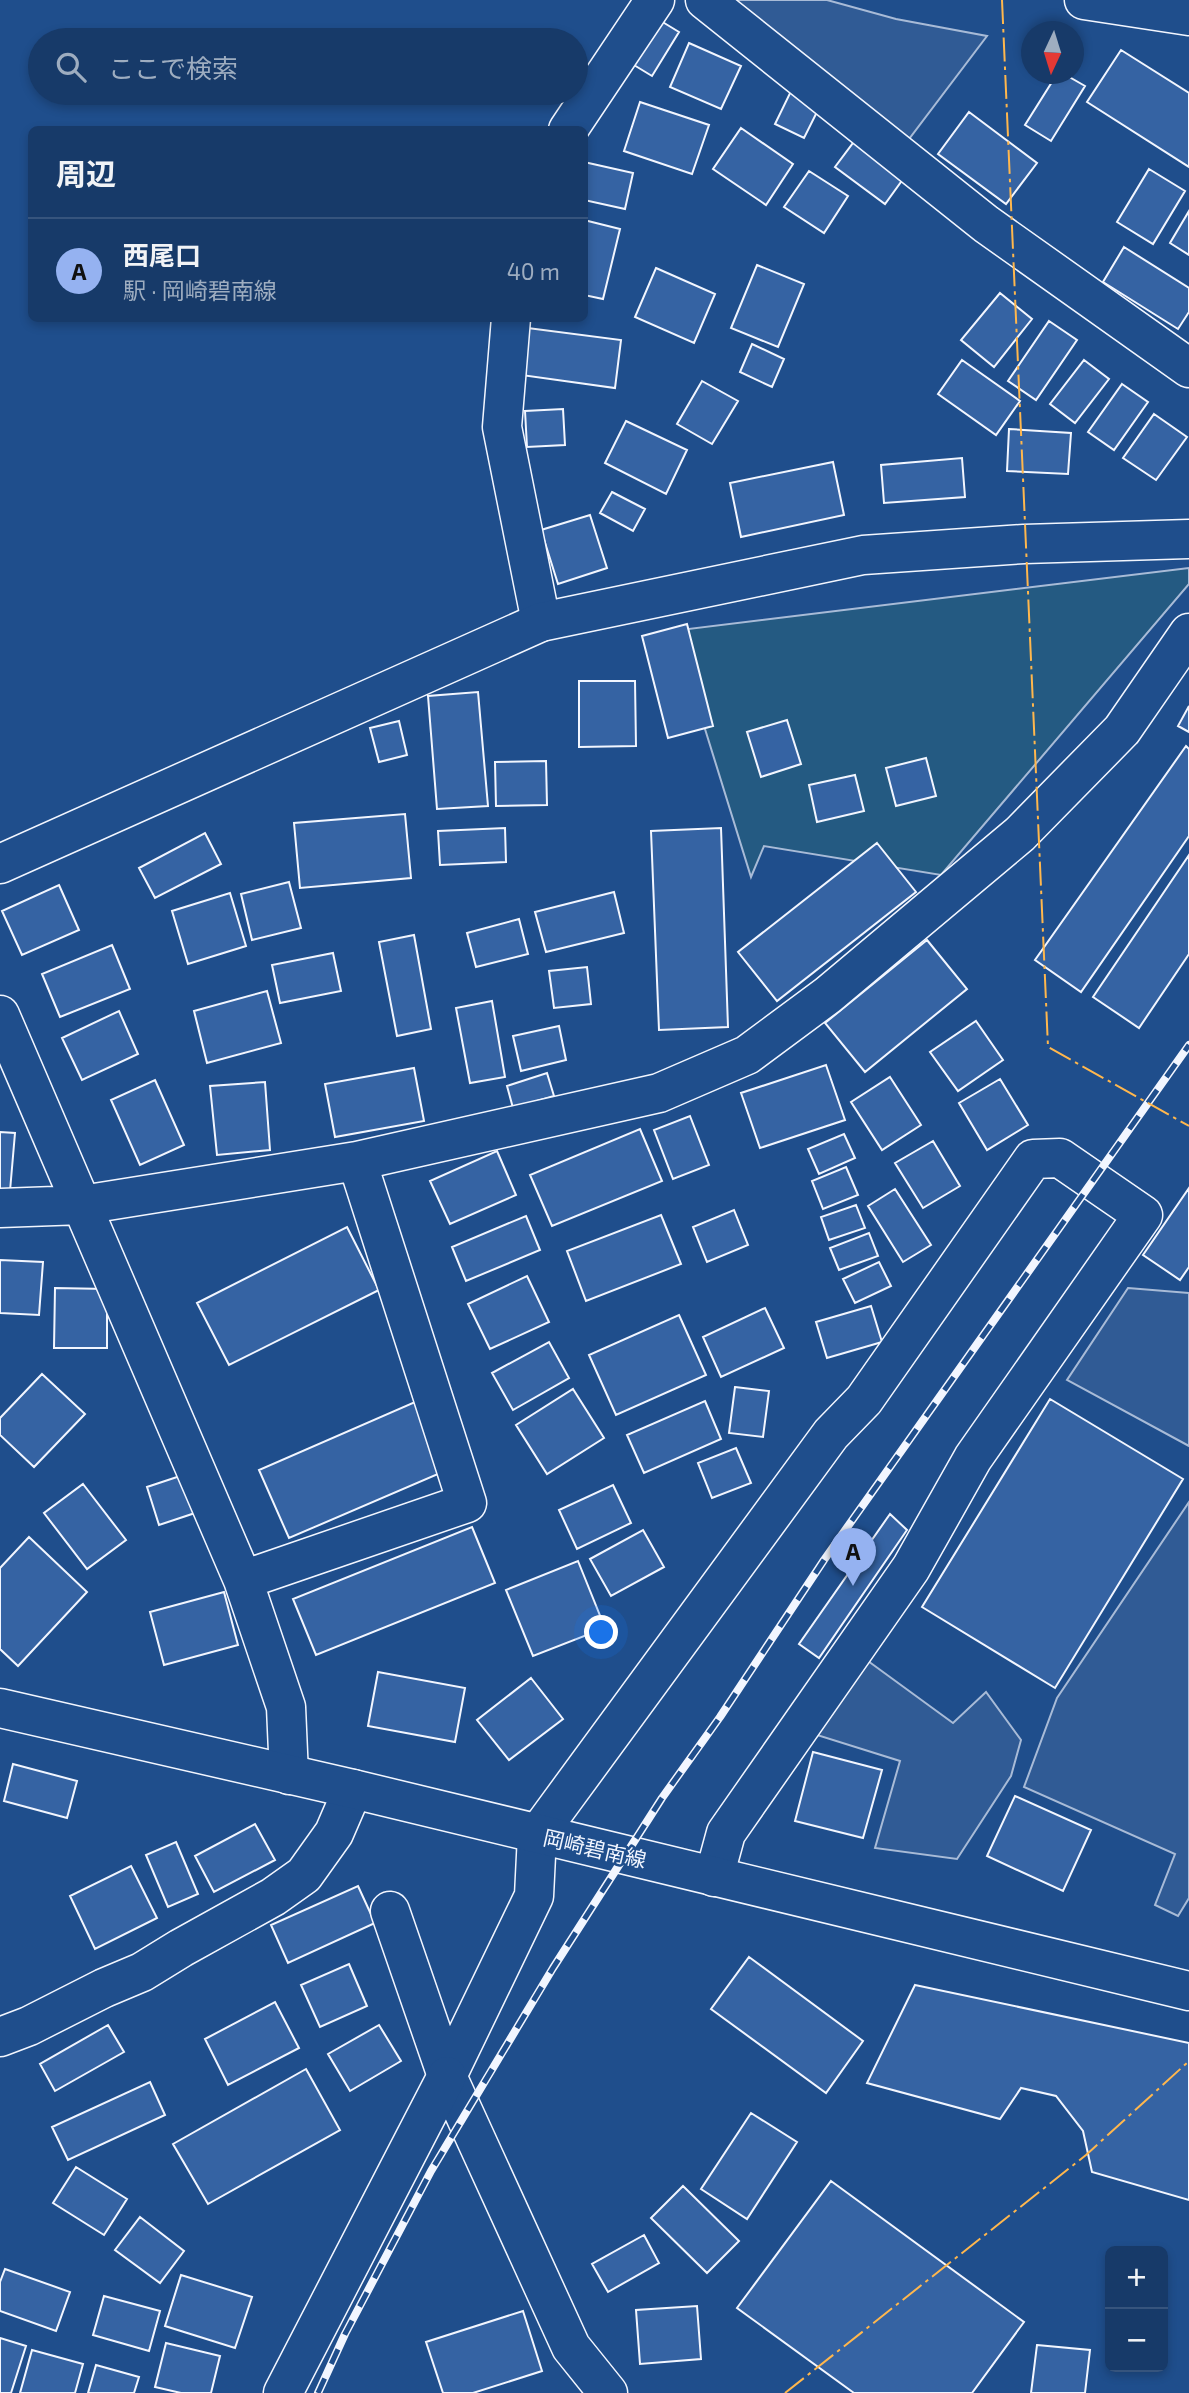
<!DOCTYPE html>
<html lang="ja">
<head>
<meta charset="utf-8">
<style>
	body { margin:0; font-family:"Exo 2","Noto Sans JP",sans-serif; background:#244571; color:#f1f3f6 }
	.controls { position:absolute; right:21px; bottom:21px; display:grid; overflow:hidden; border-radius:10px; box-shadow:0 4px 10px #0003 }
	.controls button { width:63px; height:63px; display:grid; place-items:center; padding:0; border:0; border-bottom:2px solid #36547d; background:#173a69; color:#f1f3f6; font:35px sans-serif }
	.compass { position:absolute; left:1021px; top:21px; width:63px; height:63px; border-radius:50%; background:#173a69; box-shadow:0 4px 10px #0003; rotate:184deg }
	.you { position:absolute; left:602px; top:1633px; width:24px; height:24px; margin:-18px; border:5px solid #fff; border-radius:50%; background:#1a73e8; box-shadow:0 0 0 10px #1a73e833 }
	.badge { display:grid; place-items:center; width:46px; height:46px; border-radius:50%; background:#95b2f1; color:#111; font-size:23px; font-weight:700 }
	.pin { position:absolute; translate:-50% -58px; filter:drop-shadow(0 2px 4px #0008) }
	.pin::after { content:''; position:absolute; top:37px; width:24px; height:21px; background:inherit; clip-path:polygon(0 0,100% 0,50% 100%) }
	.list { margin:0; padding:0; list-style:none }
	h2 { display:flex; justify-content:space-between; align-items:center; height:91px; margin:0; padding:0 28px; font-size:30px }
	h2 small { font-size:23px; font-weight:400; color:#9eadc0 }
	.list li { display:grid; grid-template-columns:46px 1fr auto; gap:21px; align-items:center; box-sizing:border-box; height:105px; padding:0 28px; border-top:2px solid #36547d }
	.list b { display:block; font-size:26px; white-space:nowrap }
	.list p { margin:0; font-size:23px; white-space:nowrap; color:#9eadc0 }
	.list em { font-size:23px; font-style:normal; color:#9eadc0 }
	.icon { flex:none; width:38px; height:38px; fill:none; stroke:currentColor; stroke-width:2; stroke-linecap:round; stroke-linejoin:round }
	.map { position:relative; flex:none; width:1189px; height:2393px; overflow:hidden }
	.search { position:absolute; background:#173a69; box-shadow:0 4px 10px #0003; left:28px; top:28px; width:560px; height:77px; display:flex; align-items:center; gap:18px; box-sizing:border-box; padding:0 24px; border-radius:38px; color:#9eadc0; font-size:26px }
	.panel { position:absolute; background:#173a69; box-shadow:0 4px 10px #0003; left:28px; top:126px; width:560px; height:196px; border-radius:10px }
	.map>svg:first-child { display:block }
	.green { fill:#245a82; stroke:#a8bbd7; stroke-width:2 }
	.parking { fill:#305b95; stroke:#a8bbd7; stroke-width:2 }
	.building { fill:#3563a3; stroke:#f2f6ff; stroke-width:2 }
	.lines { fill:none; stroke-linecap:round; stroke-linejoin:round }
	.street-casing { stroke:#f2f6ff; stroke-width:41 }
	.secondary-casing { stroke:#f2f6ff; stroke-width:41 }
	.primary-casing { stroke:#f2f6ff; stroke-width:41 }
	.street { stroke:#1f4e8c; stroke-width:38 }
	.secondary { stroke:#1f4e8c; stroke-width:38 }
	.primary { stroke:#1f4e8c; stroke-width:38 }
	.rail-casing { stroke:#f2f6ff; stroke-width:8 }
	.rail { stroke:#1f4e8c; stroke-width:5; stroke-dasharray:16; stroke-linecap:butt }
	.power { stroke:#ffb74d; stroke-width:2; stroke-dasharray:24 5 3.5 5; stroke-linecap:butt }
	.labels { text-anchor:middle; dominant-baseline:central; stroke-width:5; stroke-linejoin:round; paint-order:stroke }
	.street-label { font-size:21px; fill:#f2f6ff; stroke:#1f4e8c }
</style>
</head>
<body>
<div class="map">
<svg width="1189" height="2393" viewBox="0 0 1189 2393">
	<rect width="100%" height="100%" fill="#1f4e8c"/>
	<path class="green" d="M1189 568V584L941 875 764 846 751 877 705 729 688 629Z"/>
	<path class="parking" d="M729 0H827L896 19 987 36 909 139Z
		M1128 1288 1189 1293V1446L1067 1380Z
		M1189 1502V1898L1178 1916 1155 1905 1175 1854 1024 1787 1057 1698Z
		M868 1661 953 1723 986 1692 1021 1740 1011 1776 957 1859 875 1848 900 1761 817 1735Z"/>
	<path class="building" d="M656 18 679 32 652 76 629 62Z
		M689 43 741 66 721 109 670 87Z
		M1121 50 1189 93V167L1087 102Z
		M1057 74H1064L1085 86 1051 141 1025 125Z
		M793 87 822 102 804 138 775 124Z
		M640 102 709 125 692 174 624 151Z
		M969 112 1037 163 1006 204 938 154Z
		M741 128 793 164 766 205 713 169Z
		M856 139 906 175 885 204 835 167Z
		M584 162 633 173 625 209 584 200Z
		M1149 169 1185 191 1153 244 1117 222Z
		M809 171 848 196 824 233 784 207Z
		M1189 211V255L1170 243Z
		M584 220 620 229 603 299 584 295Z
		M1124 247 1189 288V312L1178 329 1103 282Z
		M757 265 804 284 778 347 731 328Z
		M656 268 715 294 694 343 635 317Z
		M1000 293 1032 319 994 367 961 340Z
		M1049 321 1077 340 1036 400 1008 381Z
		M520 327 621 340 615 388 514 374Z
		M752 344 784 359 772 387 740 372Z
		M962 360 1020 401 996 435 938 394Z
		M1084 360 1109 379 1075 423 1050 404Z
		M702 381 738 401 712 444 677 424Z
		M1122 384 1148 402 1114 450 1088 432Z
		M563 409 565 445 527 447 525 411Z
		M1154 414 1187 437 1156 480 1123 458Z
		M626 421 687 450 666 494 605 463Z
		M1009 429 1071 433 1068 474 1007 471Z
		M962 458 965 497 884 503 881 465Z
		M833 462 844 515 741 537 730 483Z
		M612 492 645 509 633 531 600 513Z
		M590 515 607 568 558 584 541 530Z
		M687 624 713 726 668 738 642 636Z
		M579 681H635L636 746 579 747Z
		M478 692 488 806 437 809 428 696Z
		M1189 706V732L1178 726Z
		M787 720 801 764 761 777 747 732Z
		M399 721 407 755 379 762 370 728Z
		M1186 746 1189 749V836L1081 992 1035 960Z
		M926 758 936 796 896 806 886 768Z
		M546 761 547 805 496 806 495 762Z
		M855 775 864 811 817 822 809 785Z
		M405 814 411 878 300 888 294 823Z
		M505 828 506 862 440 865 438 831Z
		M721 828 728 1027 659 1030 651 831Z
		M205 833 221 864 155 898 139 868Z
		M877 843 916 892 777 1001 738 952Z
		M1189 855V954L1139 1028 1093 997Z
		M289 882 301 928 252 940 241 894Z
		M59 885 79 930 22 955 2 911Z
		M614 892 624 933 546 952 535 912Z
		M230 893 246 946 188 964 172 911Z
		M519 919 528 954 476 967 467 933Z
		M414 935 431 1029 397 1036 379 942Z
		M927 940 967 989 865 1072 825 1023Z
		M112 945 130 989 60 1017 42 974Z
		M333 953 341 991 280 1003 272 965Z
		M587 967 591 1004 554 1008 549 971Z
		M267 991 281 1043 207 1063 194 1011Z
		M492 1001 505 1077 470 1083 456 1008Z
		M119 1011 138 1054 82 1080 62 1038Z
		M976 1021 1003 1060 958 1091 930 1052Z
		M559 1026 566 1060 521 1071 513 1036Z
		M826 1065 845 1120 760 1148 741 1093Z
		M414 1068 424 1121 335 1137 325 1084Z
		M547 1073 554 1096 513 1108 507 1086Z
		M890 1077 921 1125 882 1150 851 1102Z
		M1000 1079 1028 1125 987 1150 959 1103Z
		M155 1080 184 1145 140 1165 111 1100Z
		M265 1082 270 1150 217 1155 210 1086Z
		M690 1116 709 1165 673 1179 654 1130Z
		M640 1129 662 1181 552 1226 530 1175Z
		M0 1132 15 1133 10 1191 0 1190Z
		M844 1134 855 1158 819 1174 808 1149Z
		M933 1141 960 1186 923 1208 895 1163Z
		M497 1151 516 1195 450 1224 430 1181Z
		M846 1167 858 1195 823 1209 812 1181Z
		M1189 1188V1267L1180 1280 1143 1255Z
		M895 1189 931 1245 903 1262 868 1206Z
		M856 1205 865 1228 829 1240 821 1217Z
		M734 1210 748 1245 707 1262 693 1227Z
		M661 1215 681 1264 586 1301 567 1251Z
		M526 1216 540 1250 466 1281 452 1247Z
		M347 1227 379 1290 229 1365 197 1303Z
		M869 1233 878 1256 839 1270 830 1248Z
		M0 1260 43 1262 39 1315 0 1313Z
		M879 1262 891 1286 855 1303 843 1279Z
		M527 1276 549 1322 490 1349 468 1304Z
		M55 1288 107 1289V1348H54Z
		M871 1306 882 1342 827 1358 816 1322Z
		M765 1308 784 1348 721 1377 703 1337Z
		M679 1315 706 1375 616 1415 589 1355Z
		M549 1342 569 1378 513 1410 492 1373Z
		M42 1374 85 1414 34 1467 0 1435V1418Z
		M735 1387 769 1391 763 1437 729 1433Z
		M573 1389 604 1438 547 1474 516 1425Z
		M1050 1399 1183 1479 1055 1688 922 1607Z
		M705 1401 721 1439 644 1473 627 1435Z
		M415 1402 445 1471 289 1538 259 1470Z
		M736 1448 751 1483 712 1498 698 1463Z
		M183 1475 195 1513 159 1525 147 1487Z
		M83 1484 126 1540 87 1569 44 1513Z
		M613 1485 631 1523 577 1549 559 1510Z
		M890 1514 907 1530 819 1658 799 1644Z
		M472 1527 495 1583 316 1655 293 1599Z
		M643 1530 664 1567 611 1596 590 1559Z
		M29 1537 87 1592 18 1666 0 1649V1568Z
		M578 1561 605 1628 533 1656 506 1590Z
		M224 1592 238 1645 164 1665 150 1612Z
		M378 1672 465 1688 455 1742 368 1726Z
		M531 1678 563 1719 509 1760 477 1720Z
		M813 1752 882 1770 863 1838 795 1821Z
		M13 1764 77 1781 67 1818 4 1801Z
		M1015 1796 1091 1830 1063 1891 987 1856Z
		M255 1824 275 1860 214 1892 195 1856Z
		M176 1842 198 1894 168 1907 146 1855Z
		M131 1866 157 1918 95 1949 70 1896Z
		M358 1886 375 1923 288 1963 271 1925Z
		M749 1957 863 2041 826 2093 711 2009Z
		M349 1964 367 2006 320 2027 301 1985Z
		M915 1985 1189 2043V2200L1092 2172 1083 2131 1056 2096 1021 2088 1000 2119 867 2083Z
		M275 2002 299 2048 228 2085 205 2039Z
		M108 2025 124 2052 55 2091 40 2064Z
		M379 2025 401 2061 350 2091 328 2054Z
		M306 2069 340 2130 208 2204 173 2144Z
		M150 2082 165 2115 68 2160 52 2127Z
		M751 2113 797 2142 747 2219 701 2189Z
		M76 2167 127 2199 104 2235 53 2203Z
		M831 2181 1024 2322 972 2393H854L737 2308Z
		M683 2186 739 2241 707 2273 651 2218Z
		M140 2217 184 2251 160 2283 115 2250Z
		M644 2235 659 2263 608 2292 592 2264Z
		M5 2269 70 2292 56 2331 0 2311V2282Z
		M181 2275 252 2297 235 2348 165 2326Z
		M104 2296 160 2311 149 2351 93 2335Z
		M697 2306 701 2359 640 2364 636 2310Z
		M523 2311 542 2371 473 2393H443L426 2342Z
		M0 2338 26 2346 11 2393H0Z
		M166 2343 220 2356 211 2393H181L155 2387Z
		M1037 2345 1090 2350 1085 2393H1031Z
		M32 2350 83 2364 75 2393H20Z
		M96 2365 139 2377 134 2393H88Z"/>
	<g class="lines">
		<defs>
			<path id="street" d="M705 0 986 224 1189 368
				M568 130 655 0
				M511 318 502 427 541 622
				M0 1015 243 1580 286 1707 289 1775
				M0 1208 82 1205 357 1161 659 1093 747 1055 828 995 1020 834 1122 730 1189 633
				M243 1580 467 1503 357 1161
				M390 1911 447 2076 571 2347 608 2393
				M0 2037 29 2026 104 1988 142 1972 181 1948 273 1897 304 1875 334 1833 353 1789
				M447 2076 534 1896 537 1835 831 1434 864 1400 1033 1159 1060 1158 1143 1215 973 1458 911 1568 726 1833 714 1877"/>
			<path id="secondary" d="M1084 0 1189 16
				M0 864 541 622 863 555 1024 544 1189 539
				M283 2393 447 2076"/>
			<path id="primary" d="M0 1708 353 1789 1189 1991"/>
		</defs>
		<use href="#street" class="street-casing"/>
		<use href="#secondary" class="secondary-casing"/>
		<use href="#primary" class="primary-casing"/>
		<use href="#street" class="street"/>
		<use href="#secondary" class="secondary"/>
		<use href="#primary" class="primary"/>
		<defs>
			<path id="rail" d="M318 2393 345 2334 431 2171 553 1968 662 1798 720 1717 824 1560 1189 1045"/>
		</defs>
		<use href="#rail" class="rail-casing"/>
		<use href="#rail" class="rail"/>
		<path class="power" d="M1002 0 1048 1047 1189 1126
			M785 2393 1086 2155 1189 2061"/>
	</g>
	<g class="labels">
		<g class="street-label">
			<text transform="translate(595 1848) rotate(13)">岡崎碧南線</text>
		</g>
	</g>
</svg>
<div class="controls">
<button>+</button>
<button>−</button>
</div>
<svg class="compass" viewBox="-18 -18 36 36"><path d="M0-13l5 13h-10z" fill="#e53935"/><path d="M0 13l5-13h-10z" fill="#9eadc0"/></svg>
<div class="you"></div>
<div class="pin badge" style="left:853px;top:1586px">A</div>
<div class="search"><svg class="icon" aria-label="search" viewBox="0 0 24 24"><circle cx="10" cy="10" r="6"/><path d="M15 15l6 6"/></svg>ここで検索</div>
<section class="panel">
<h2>周辺<small></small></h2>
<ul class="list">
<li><span class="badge">A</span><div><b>西尾口</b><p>駅 · 岡崎碧南線</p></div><em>40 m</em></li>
</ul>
</section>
</div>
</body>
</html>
